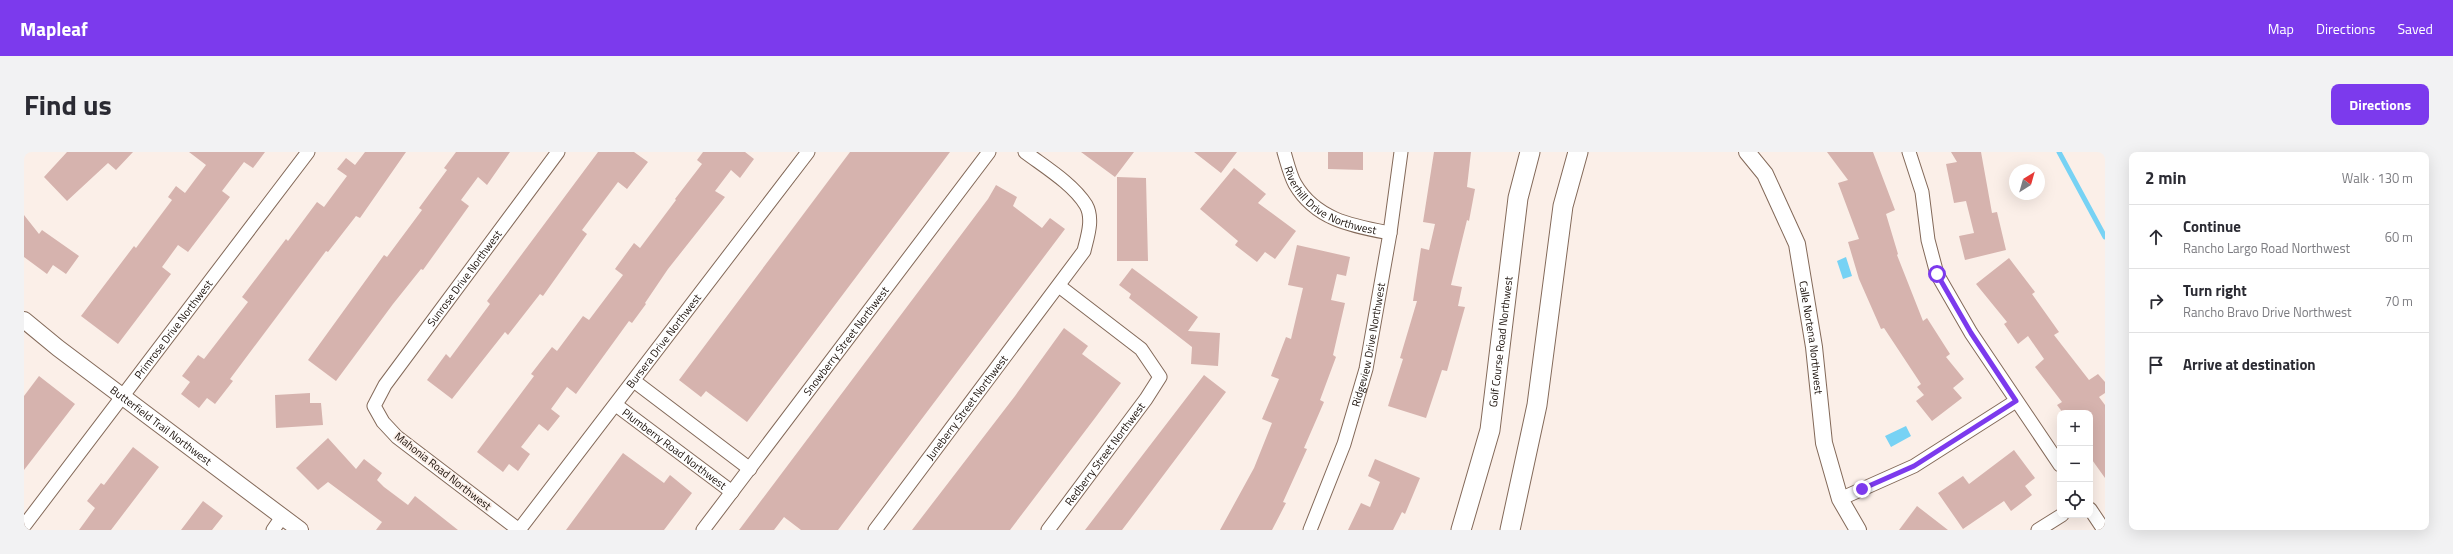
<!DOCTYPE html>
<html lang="en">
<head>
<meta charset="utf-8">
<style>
	body { margin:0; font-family:"Titillium Web",sans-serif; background:#f2f2f3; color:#2b2b33 }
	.controls { position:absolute; right:12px; bottom:12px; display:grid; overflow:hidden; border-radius:8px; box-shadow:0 4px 16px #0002 }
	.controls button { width:36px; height:36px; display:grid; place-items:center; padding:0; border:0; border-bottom:1px solid #e1e1e2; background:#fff; color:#2b2b33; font:20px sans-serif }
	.compass { position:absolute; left:1985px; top:12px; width:36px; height:36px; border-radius:50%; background:#fff; box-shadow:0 4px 16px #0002; rotate:37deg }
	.stop { position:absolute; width:12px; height:12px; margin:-9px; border:3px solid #7c3aed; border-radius:50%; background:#fff }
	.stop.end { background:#7c3aed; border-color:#fff; box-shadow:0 1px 4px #0008 }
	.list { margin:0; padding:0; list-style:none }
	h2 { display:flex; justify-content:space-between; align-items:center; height:52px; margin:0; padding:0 16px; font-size:17px }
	h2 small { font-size:13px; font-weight:400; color:#7c7c81 }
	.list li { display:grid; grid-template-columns:26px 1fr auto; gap:12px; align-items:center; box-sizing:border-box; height:64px; padding:0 16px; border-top:1px solid #e1e1e2 }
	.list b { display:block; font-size:15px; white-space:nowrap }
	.list p { margin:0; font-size:13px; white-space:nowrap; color:#7c7c81 }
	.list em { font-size:13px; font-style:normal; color:#7c7c81 }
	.icon { flex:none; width:22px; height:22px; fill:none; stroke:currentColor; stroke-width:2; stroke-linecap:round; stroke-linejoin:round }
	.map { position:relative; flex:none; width:2081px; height:378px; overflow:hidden; border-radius:8px }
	header { display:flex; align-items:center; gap:24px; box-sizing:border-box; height:56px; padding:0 20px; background:#7c3aed; color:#fff }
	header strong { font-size:19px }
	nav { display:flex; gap:22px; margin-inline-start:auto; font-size:14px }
	.intro { display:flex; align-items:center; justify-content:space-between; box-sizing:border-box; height:96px; padding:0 24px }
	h1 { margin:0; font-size:28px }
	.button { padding:10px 18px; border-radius:8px; background:#7c3aed; color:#fff; font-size:14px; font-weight:700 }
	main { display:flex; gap:24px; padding:0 24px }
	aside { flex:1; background:#fff; border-radius:8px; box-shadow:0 4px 16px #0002 }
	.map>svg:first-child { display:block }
	.water { fill:#77d2f4 }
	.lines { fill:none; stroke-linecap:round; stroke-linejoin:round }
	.stream { stroke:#77d2f4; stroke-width:5 }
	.building { fill:#d6b3ae }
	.minor-casing { stroke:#836959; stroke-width:15 }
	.tertiary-casing { stroke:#836959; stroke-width:18 }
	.secondary-casing { stroke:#836959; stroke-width:21 }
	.minor { stroke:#fff; stroke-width:13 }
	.tertiary { stroke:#fff; stroke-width:16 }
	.secondary { stroke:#fff; stroke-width:19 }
	.route { stroke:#7c3aed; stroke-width:5 }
	.labels { text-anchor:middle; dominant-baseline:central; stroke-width:3.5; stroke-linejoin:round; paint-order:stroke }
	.street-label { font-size:11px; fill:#190f09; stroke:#fbefe8 }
</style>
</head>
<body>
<header>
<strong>Mapleaf</strong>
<nav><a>Map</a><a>Directions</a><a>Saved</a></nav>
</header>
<div class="intro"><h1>Find us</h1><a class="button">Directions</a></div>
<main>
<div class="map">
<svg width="2081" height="378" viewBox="0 0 2081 378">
	<rect width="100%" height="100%" fill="#fbefe8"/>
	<path class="water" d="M1822 105 1828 124 1819 127 1813 109Z
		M1882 274 1887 284 1867 295 1861 284Z"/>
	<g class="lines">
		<path class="stream" d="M2035 0 2081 85"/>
	</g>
	<path class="building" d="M43 0H109L92 18 84 11 43 49 20 25Z
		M165 0H241L229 16 220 10 198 39 206 45 164 100 154 93 138 115 147 122 94 192 57 164 110 94 112 96 148 48 144 45 152 34 161 41 182 13Z
		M341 0H382L336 66 332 64 304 100 302 99 206 227 209 229 191 252 183 246 175 256 157 242 166 230 158 224 174 203 180 207 224 150 218 145 262 87 264 89 293 50 300 55 323 24 313 17 322 6 331 13Z
		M432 0H486L463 33 454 25 437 48 445 54 399 118 397 117 369 152 312 229 284 208 360 103 363 105 398 58 395 56 423 18 420 16Z
		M574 0H610L624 10 603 37 594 30 558 78 563 82 519 144 516 142 484 183 481 180 428 247 403 228 422 202 426 206 466 152 463 149Z
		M679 0H721L730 7 716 26 707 18 691 39 701 45 644 117 621 151 622 152 608 171 605 169 552 242 543 235 527 257 536 264 524 279 515 272 497 295 506 302 494 319 485 312 479 320 453 300 510 224 507 222 528 195 533 199 559 164 565 168 599 123 591 117 610 91 616 96 652 48 651 47 678 12 673 8Z
		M826 0H926L723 270 682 239 677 245 655 228Z
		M1057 0H1110L1091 25Z
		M1170 0H1213L1197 21Z
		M1304 0H1339V18L1304 17Z
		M1410 0H1447L1443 35 1451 37 1445 69 1443 68 1427 133 1438 135 1434 154 1441 155 1423 219 1418 218 1402 266 1364 254 1379 207 1376 206 1393 149H1389L1397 96 1405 98 1411 72 1399 70Z
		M1803 0H1849L1871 58 1862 62 1874 102 1873 103 1899 169 1903 166 1926 202 1922 205 1940 227 1929 236 1938 246 1908 269 1892 249 1900 243 1893 235 1897 232 1860 176 1857 177 1835 127 1824 90 1835 87 1814 31 1824 28Z
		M1927 0H1957L1968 61 1973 60 1982 98 1941 108 1935 84 1950 81 1942 49 1930 51 1922 12 1933 10Z
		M1210 16 1242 42 1234 51 1272 79 1251 107 1241 100 1233 110 1211 93 1214 89 1176 57Z
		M1093 25 1122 26 1124 109H1093Z
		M972 33 993 45 989 54 1018 76 1026 66 1041 77 814 378H777L760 365 750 378H715L964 47Z
		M0 63 15 82 18 78 55 104 42 122 29 113 23 122 0 105Z
		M1273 93 1326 105 1322 124 1313 122 1307 148 1321 151 1309 203 1312 205 1296 248 1300 250 1280 296 1283 297 1259 350 1262 351 1248 378H1196L1230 316 1248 271 1238 267 1255 227 1247 224 1262 185 1267 187 1279 136 1264 133Z
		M1985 106 2011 140 2008 142 2035 180 2030 183 2065 228 2074 222 2081 230V241L2075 245 2081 253V326L2066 305V261H2039L2033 253 2038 250 2011 215 2020 207 2004 184 1994 192 1980 172 1983 170 1952 132Z
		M1108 116 1174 165 1164 179 1196 181 1194 214 1167 212 1168 195 1105 146 1107 142 1095 133Z
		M1040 176 1064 194 1058 202 1097 231 1071 266 986 378H888L991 244Z
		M1180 223 1202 240 1117 353 1098 378H1061Z
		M15 224 51 252 0 318V244Z
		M286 241V251H297L299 273 252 276 251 243Z
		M304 286 332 317 340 307 358 321 353 328 360 335 384 353 391 344 434 378H352L358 370 304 330 294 338 272 316Z
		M109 295 135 315 87 378H55L71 356 63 349 77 331 80 333Z
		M1990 298 2011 326 2001 334 2008 343 1987 359 1980 349 1939 377 1914 341 1939 324 1945 332Z
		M599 301 640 331 646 323 668 341 640 378H542Z
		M1351 307 1396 326 1381 362 1378 360 1369 378H1324L1337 351 1346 355 1356 330 1344 324Z
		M179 349 199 364 188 378H157Z
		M1893 354 1924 378H1875Z"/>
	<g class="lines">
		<defs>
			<g id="minor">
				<path id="s1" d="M1260 0C1263 10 1266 23 1271 32 1292 68 1329 74 1366 81"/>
				<path d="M1885 0 1898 40 1904 88 1913 122 1947 181 2036 313"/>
				<path d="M610 229 726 317"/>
				<path id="s2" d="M592 253 708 340"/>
				<path d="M1816 347 1890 314 1992 249"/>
				<path d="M2066 357 2080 378"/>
				<path id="s3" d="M0 374 284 0"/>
				<path d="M249 378 258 365"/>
				<path id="s4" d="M495 378 373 285 359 270 350 254 361 233 534 0"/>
				<path id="s5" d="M495 378 784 0"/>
				<path id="s6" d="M679 378 965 0"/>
				<path id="s7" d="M851 378 1060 99C1063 86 1070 67 1062 53 1049 32 1021 15 1001 0"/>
				<path id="s8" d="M1024 378 1122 247 1136 225 1117 197 1035 134"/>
				<path id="s9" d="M1286 378 1320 292 1342 217 1366 81 1377 0"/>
				<path d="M2014 378 2038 363"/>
			</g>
			<g id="tertiary">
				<path id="s10" d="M1723 0 1741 22 1773 92 1790 195 1800 291 1816 347 1834 378"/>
				<path id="s11" d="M0 168 34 196 276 378"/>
			</g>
			<g id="secondary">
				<path id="s12" d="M1437 378 1466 278 1494 46 1506 0"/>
				<path d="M1486 378 1513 253 1539 54 1554 0"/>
			</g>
		</defs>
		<use href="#minor" class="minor-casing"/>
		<use href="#tertiary" class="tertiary-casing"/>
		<use href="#secondary" class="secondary-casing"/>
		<use href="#minor" class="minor"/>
		<use href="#tertiary" class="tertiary"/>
		<use href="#secondary" class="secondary"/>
	</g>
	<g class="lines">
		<path class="route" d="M1838 337 1890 314 1992 249 1947 181 1913 122"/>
	</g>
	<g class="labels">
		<g class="street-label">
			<text stroke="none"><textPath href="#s1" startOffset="73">Riverhill Drive Northwest</textPath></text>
			<text stroke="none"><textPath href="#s4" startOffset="349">Sunrose Drive Northwest</textPath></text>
			<text stroke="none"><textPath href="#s3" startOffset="247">Primrose Drive Northwest</textPath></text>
			<text stroke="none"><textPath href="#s10" startOffset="200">Calle Nortena Northwest</textPath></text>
			<text stroke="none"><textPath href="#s5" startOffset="238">Bursera Drive Northwest</textPath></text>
			<text stroke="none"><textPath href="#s6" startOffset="237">Snowberry Street Northwest</textPath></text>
			<text stroke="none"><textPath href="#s12" startOffset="193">Golf Course Road Northwest</textPath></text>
			<text stroke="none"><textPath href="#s9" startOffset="195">Ridgeview Drive Northwest</textPath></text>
			<text stroke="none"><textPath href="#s7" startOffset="153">Juneberry Street Northwest</textPath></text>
			<text stroke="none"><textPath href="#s11" startOffset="173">Butterfield Trail Northwest</textPath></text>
			<text stroke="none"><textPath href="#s2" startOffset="73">Plumberry Road Northwest</textPath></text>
			<text stroke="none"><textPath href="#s8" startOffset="95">Redberry Street Northwest</textPath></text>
			<text transform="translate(419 319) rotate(38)">Mahonia Road Northwest</text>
		</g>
	</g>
</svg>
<div class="controls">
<button>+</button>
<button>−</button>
<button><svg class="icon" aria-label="locate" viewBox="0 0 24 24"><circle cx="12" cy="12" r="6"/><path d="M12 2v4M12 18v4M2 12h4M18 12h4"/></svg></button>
</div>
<svg class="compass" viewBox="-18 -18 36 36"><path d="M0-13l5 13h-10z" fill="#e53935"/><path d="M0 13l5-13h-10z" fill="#7c7c81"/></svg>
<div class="stop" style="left:1913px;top:122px"></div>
<div class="stop end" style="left:1838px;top:337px"></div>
</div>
<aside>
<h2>2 min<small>Walk · 130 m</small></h2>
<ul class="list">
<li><svg class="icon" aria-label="ahead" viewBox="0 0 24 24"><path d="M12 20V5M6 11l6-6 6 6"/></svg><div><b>Continue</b><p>Rancho Largo Road Northwest</p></div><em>60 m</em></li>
<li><svg class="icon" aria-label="right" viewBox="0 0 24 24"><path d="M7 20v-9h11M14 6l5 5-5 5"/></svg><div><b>Turn right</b><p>Rancho Bravo Drive Northwest</p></div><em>70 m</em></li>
<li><svg class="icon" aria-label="arrive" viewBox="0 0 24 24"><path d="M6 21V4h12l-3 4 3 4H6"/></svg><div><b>Arrive at destination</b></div></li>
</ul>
</aside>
</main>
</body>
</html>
